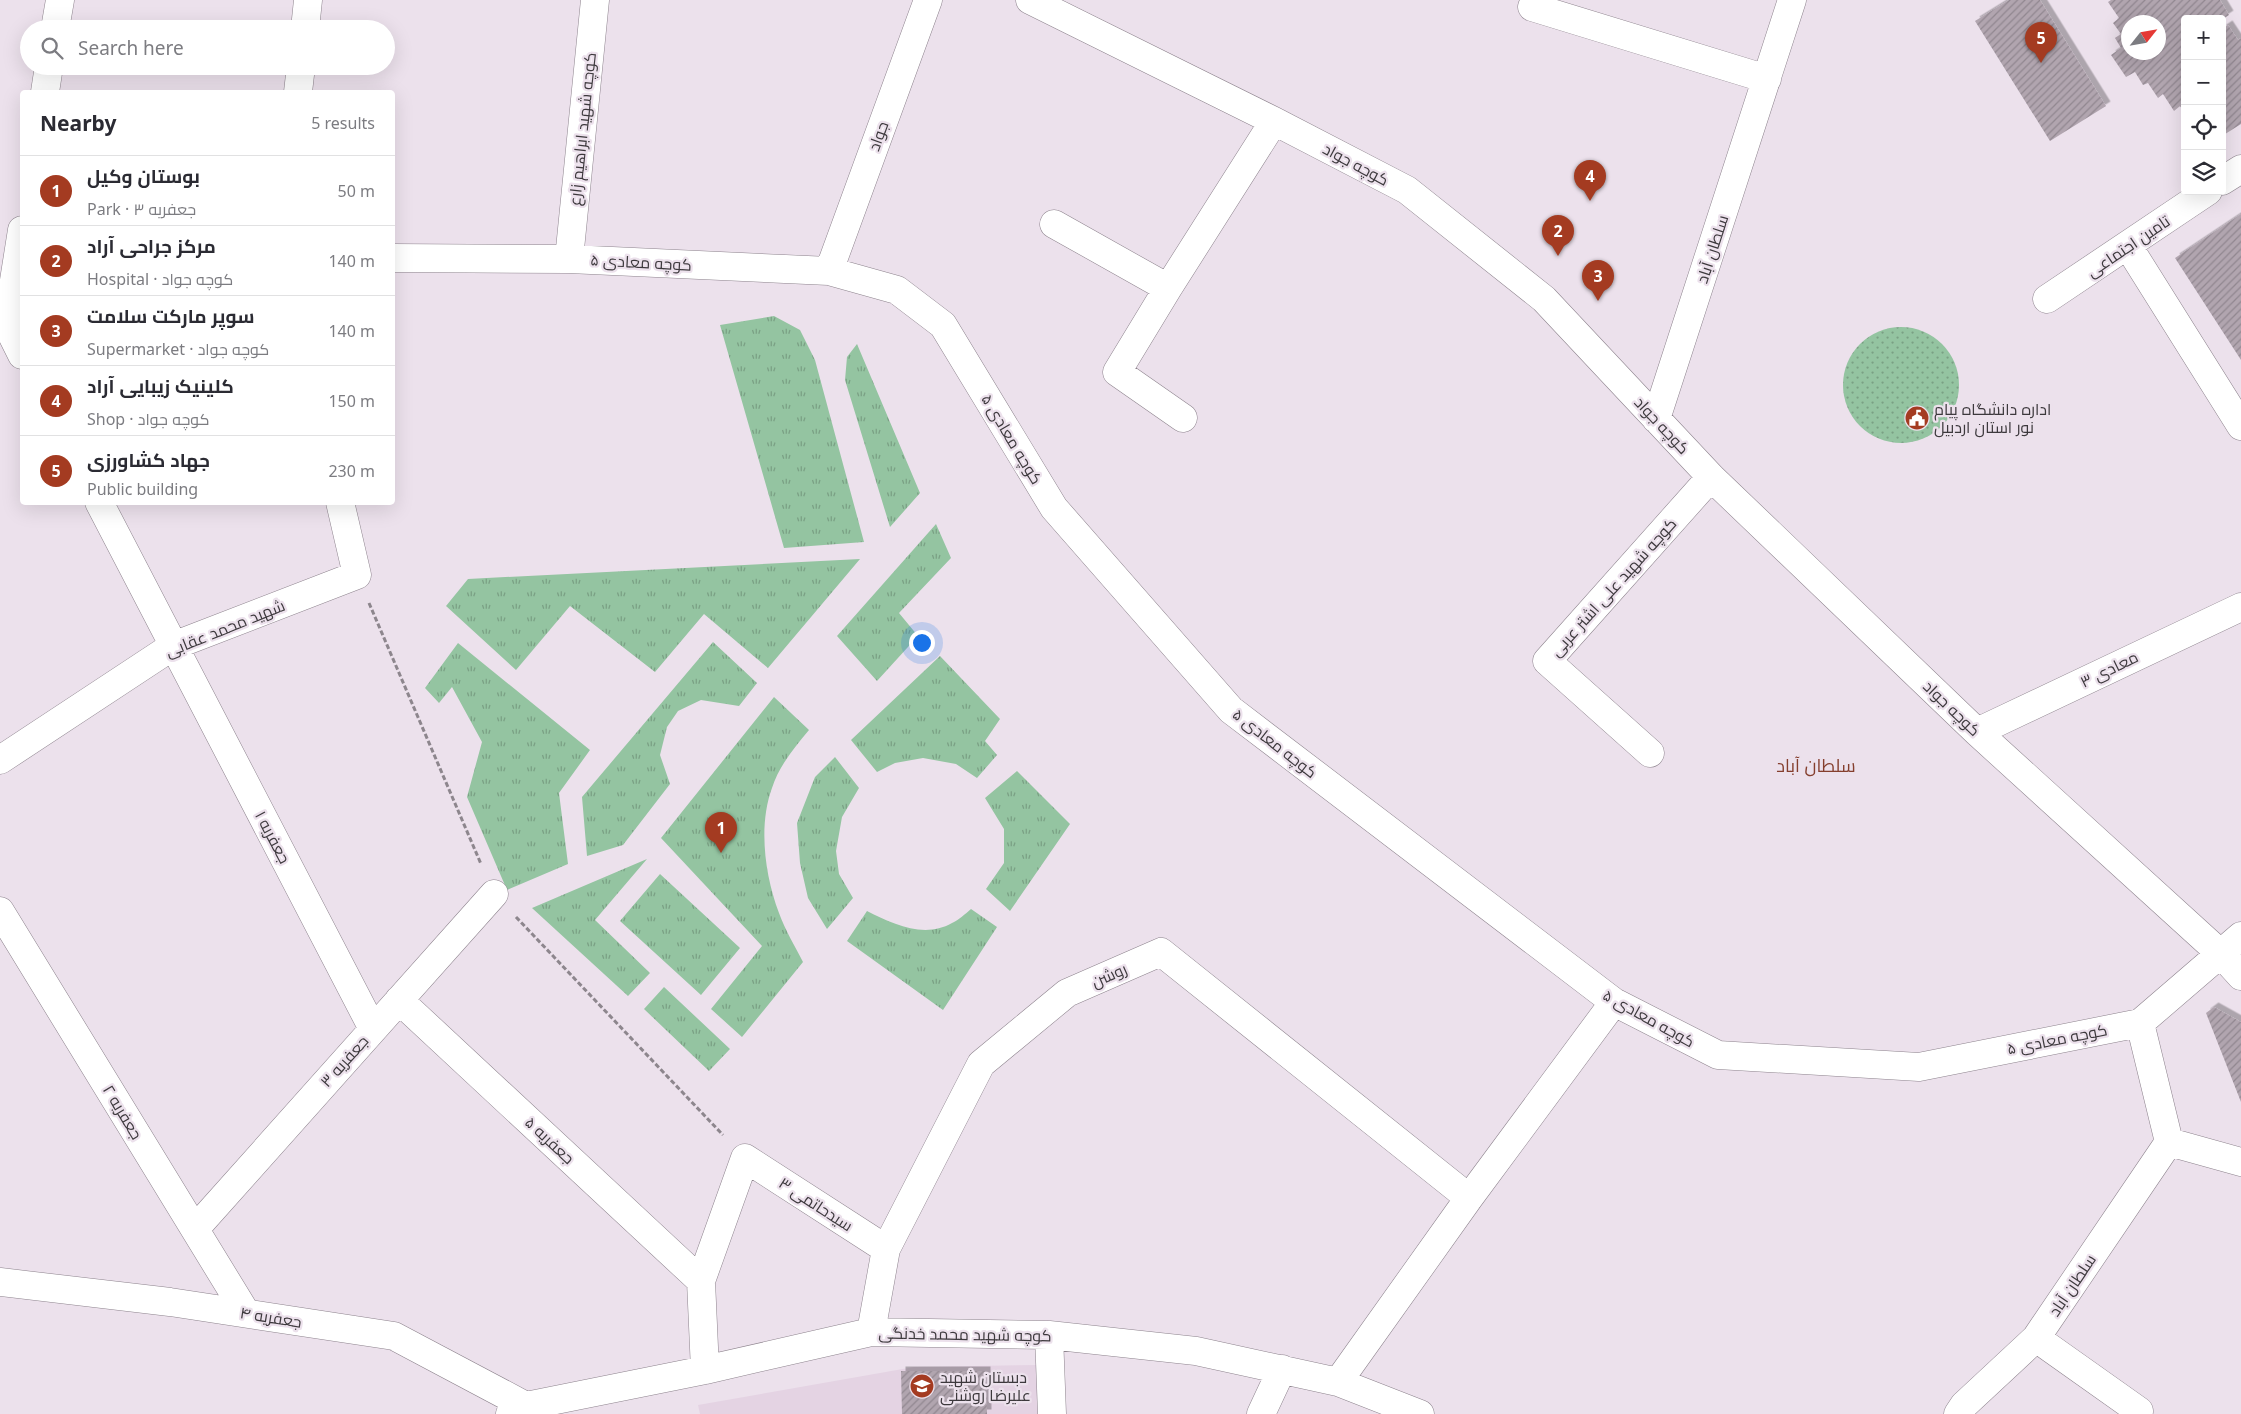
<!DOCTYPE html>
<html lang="en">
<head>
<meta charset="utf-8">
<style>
	body { margin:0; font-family:"Noto Sans",Cairo,sans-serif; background:#f7f7f7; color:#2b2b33 }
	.controls { position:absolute; right:15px; top:15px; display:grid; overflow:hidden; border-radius:5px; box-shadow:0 5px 20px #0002 }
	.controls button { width:45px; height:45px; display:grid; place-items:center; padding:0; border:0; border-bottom:1px solid #e1e1e2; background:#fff; color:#2b2b33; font:25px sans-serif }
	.compass { position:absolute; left:2121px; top:15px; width:45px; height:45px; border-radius:50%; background:#fff; box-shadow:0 5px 20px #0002; rotate:59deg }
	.you { position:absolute; left:921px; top:642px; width:18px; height:18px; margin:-12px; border:4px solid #fff; border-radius:50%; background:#1a73e8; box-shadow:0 0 0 8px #1a73e833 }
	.badge { display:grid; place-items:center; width:32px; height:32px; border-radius:50%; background:#a43b21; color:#fff; font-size:16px; font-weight:700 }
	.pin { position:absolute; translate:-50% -41px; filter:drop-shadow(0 1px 2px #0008) }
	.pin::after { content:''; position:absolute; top:26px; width:18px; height:15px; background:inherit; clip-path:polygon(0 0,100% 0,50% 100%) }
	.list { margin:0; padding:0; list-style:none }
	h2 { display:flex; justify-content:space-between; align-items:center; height:65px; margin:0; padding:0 20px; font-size:21px }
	h2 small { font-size:16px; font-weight:400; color:#7c7c81 }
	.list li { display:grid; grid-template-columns:32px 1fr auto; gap:15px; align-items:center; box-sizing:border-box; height:70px; padding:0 20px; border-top:1px solid #e1e1e2 }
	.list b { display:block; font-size:19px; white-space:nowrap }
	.list p { margin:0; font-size:16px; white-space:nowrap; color:#7c7c81 }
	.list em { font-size:16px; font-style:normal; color:#7c7c81 }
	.icon { flex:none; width:28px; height:28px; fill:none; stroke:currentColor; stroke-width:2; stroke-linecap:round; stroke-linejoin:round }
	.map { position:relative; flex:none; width:2241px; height:1414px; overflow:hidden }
	.search { position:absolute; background:#fff; box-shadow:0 5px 20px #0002; left:20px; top:20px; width:375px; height:55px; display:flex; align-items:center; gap:12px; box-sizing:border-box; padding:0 18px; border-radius:28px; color:#7c7c81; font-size:19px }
	.panel { position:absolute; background:#fff; box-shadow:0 5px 20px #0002; left:20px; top:90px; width:375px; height:415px; border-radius:5px }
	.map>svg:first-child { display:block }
	.built { fill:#e4d3e3 }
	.grass { fill:url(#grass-dots) }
	.park { fill:url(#park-tufts) }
	.building { fill:url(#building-hatch); fill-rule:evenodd; filter:url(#shadow) }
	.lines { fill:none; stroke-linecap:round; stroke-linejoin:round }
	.minor-casing { stroke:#8d838d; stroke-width:29 }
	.path { stroke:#8d868d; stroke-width:3; stroke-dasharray:5 2.5; stroke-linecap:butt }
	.minor { stroke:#fff; stroke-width:28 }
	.labels { text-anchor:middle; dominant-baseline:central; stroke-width:4.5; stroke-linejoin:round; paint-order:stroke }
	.street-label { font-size:16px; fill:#3d393d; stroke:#ece1ec }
	.poi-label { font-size:16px; fill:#3d393d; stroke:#ece1ec; text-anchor:start }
	.neighbourhood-label { font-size:18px; fill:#853f2e; stroke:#ece1ec }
</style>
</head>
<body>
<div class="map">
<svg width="2241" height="1414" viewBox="0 0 2241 1414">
	<defs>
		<pattern id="grass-dots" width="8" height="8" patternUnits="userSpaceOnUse" patternTransform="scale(1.25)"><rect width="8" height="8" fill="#94c4a1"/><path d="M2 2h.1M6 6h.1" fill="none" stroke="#7aa084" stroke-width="1.8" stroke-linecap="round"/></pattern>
		<pattern id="park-tufts" width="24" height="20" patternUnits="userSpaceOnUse" patternTransform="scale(1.25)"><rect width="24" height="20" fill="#94c4a1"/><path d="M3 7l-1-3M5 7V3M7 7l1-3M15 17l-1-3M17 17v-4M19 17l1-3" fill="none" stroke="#7aa084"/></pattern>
		<pattern id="building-hatch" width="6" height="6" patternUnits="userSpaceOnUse" patternTransform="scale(1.25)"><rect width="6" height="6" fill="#b1a5af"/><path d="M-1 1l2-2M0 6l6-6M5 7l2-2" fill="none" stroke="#918790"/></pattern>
		<filter id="shadow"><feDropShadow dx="4.5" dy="-4.5" stdDeviation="0" flood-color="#0004"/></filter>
	</defs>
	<rect width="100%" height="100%" fill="#ece1ec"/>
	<path class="built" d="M1038 1365 1039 1414H700L698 1405 914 1367Z"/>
	<path class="grass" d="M1843 385a58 58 0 1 1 116 0a58 58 0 1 1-116 0Z"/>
	<path class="park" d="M774 316 800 330 815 360 864 542 784 548 720 325Z
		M857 344 920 493 890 527 845 380 847 357Z
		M936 524 951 558 899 613 918 636 877 681 837 636Z
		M860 559 768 668 704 614 655 672 570 606 516 670 446 606 468 579Z
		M713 642 757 683 739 706 701 700 678 711 667 727 660 755 670 784 623 845 587 856 582 797Z
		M458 643 590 750 559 793 568 864 507 890 467 797 482 742 452 687 439 703 425 688Z
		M940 656 1000 719 985 741 997 755 977 778 956 764 923 758 895 763 877 772 851 740Z
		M774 697 809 730C794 748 779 766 772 788 758 826 765 876 779 913 785 930 795 946 803 962L742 1037 711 1009 762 946 661 838Z
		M835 757 859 788 842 817 836 851 839 874 853 898 827 929 808 898 800 863 797 823 815 777Z
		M1017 771 1070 824 1010 911 986 889 1004 863V829L985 798Z
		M647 859 595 920 650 973 628 996 532 908Z
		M660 874 740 948 701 995 620 921Z
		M971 909 997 927 943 1010 847 941 867 911C893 924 924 939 952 923 959 920 965 914 971 909Z
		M664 987 730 1049 709 1071 644 1009Z"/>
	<path class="building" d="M2009 0H2040L2106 106 2050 141 1975 21Z
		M2111 0H2220L2229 15 2223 19H2185V113L2180 106 2174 111 2163 94 2158 98 2148 83 2143 85 2135 72 2126 77 2111 55 2121 48 2115 38 2121 34 2113 23 2119 18 2108 2ZM2128 22H2158V52H2128Z
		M2228 25 2238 40 2241 38V124L2222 136V29Z
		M2241 214V360L2175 258Z
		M2214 1007 2241 1022V1102L2206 1013Z
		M901 1371H986L987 1414H902Z"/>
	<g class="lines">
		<defs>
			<path id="minor" d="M1030 0 1274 121 1407 190 1544 299 1711 477 1977 732 2221 954 2241 976
				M1532 7 1767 79
				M55 29 60 0
				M305 29 308 0
				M45 92 49 66
				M298 92 301 66
				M2222 181 2241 169
				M1054 224 1168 288
				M22 230 7 325 22 355
				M2128 246 2241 426
				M392 258 569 259 829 271 897 290 943 325 1054 508 1231 710 1614 1002 1718 1055 1919 1067 2140 1023 2241 936
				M569 259 595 0
				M829 271 928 0
				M2047 299 2208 191
				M1183 418 1117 372 1168 288 1274 121
				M1656 419 1792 0
				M99 502 373 1029
				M1977 732 2241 607
				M1650 753 1547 661 1711 477
				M0 760 173 646 357 575 340 502
				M0 911 246 1313
				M399 1000 701 1281
				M2169 1142 2241 1162
				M195 1229 494 894
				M0 1282 170 1302 394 1336 526 1406
				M871 1332 886 1249 981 1064 1067 993 1161 952 1469 1198
				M1049 1335 1052 1414
				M2036 1338 2139 1411
				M705 1370 701 1281 745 1158 886 1249
				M1338 1382 1469 1198 1614 1002
				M510 1414 526 1406 705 1370 871 1332 1049 1335 1196 1351 1338 1382 1420 1414
				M1261 1414 1282 1369
				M1958 1414 1964 1405 2036 1338 2169 1142 2140 1023"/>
		</defs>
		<use href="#minor" class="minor-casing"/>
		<path class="path" d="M369 603 481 864
			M516 917 723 1135"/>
		<use href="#minor" class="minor"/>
	</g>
	<defs>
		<symbol id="civic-disc" viewBox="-11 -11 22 22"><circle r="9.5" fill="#a43b21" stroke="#ece1ec"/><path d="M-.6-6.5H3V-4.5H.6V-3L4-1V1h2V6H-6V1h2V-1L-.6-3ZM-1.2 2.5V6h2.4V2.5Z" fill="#fff"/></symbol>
		<symbol id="school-disc" viewBox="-11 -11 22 22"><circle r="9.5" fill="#a43b21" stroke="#ece1ec"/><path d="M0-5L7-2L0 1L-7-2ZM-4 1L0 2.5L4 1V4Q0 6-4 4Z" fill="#fff"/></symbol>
	</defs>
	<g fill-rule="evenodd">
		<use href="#civic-disc" x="1903" y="404" width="28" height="28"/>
		<use href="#school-disc" x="908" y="1372" width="28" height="28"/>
	</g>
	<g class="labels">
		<g class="street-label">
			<text transform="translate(582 129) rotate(-84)">کوچه شهید ابراهیم زارع</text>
			<text transform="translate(878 136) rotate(-70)">جواد</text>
			<text transform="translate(1356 164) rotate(28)">کوچه جواد</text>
			<text transform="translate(2128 246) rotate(-34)">تامین اجتماعی</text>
			<text transform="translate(1712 249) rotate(-72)">سلطان آباد</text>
			<text transform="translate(641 262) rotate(3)">کوچه معادی ۵</text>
			<text transform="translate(1662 425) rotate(47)">کوچه جواد</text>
			<text transform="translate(1012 439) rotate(59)">کوچه معادی ۵</text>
			<text transform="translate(1613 587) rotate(-48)">کوچه شهید علی اشتر عربی</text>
			<text transform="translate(225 628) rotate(-22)">شهید محمد عقابی</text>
			<text transform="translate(2109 669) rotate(-26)">معادی ۳</text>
			<text transform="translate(1952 708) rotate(44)">کوچه جواد</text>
			<text transform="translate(1275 743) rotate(38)">کوچه معادی ۵</text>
			<text transform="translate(273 837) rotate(62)">جعفریه ۱</text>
			<text transform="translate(1109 975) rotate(-24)">روشن</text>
			<text transform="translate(1649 1018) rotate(29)">کوچه معادی ۵</text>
			<text transform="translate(2057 1039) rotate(-11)">کوچه معادی ۵</text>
			<text transform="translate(344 1061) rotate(-48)">جعفریه ۳</text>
			<text transform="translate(123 1112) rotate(59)">جعفریه ۲</text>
			<text transform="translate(550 1140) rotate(43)">جعفریه ۵</text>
			<text transform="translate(816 1204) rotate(33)">سیدحاتمی ۳</text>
			<text transform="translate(2072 1285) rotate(-56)">سلطان آباد</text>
			<text transform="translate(271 1317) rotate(9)">جعفریه ۴</text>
			<text transform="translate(965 1334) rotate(1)">کوچه شهید محمد خدنگی</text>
		</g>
		<g class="poi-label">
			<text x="1934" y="409">اداره دانشگاه پیام<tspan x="1934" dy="18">نور استان اردبیل</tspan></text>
			<text x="940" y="1377">دبستان شهید<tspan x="940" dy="18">علیرضا روشنی</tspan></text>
		</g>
		<g class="neighbourhood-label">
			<text x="1816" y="765">سلطان آباد</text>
		</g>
	</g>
</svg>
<div class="controls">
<button>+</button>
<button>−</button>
<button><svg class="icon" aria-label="locate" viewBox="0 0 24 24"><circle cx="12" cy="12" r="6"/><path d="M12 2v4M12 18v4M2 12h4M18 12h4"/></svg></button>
<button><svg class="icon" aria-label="layers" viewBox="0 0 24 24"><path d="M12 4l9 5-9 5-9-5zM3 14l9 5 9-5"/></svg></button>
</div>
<svg class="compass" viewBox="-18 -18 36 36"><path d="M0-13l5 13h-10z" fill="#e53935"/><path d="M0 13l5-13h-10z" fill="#7c7c81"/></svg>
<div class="you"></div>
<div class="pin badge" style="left:721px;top:853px">1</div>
<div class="pin badge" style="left:1558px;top:256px">2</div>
<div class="pin badge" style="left:1598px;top:301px">3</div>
<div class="pin badge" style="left:1590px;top:201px">4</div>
<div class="pin badge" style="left:2041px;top:63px">5</div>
<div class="search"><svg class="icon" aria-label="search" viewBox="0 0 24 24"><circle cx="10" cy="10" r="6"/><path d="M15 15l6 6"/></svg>Search here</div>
<section class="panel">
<h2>Nearby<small>5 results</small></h2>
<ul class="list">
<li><span class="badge">1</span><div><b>بوستان وکیل</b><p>Park · جعفریه ۳</p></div><em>50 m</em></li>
<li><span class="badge">2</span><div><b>مرکز جراحی آراد</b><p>Hospital · کوچه جواد</p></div><em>140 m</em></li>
<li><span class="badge">3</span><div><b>سوپر مارکت سلامت</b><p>Supermarket · کوچه جواد</p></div><em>140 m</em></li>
<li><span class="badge">4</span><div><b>کلینیک زیبایی آراد</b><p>Shop · کوچه جواد</p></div><em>150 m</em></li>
<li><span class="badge">5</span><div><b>جهاد کشاورزی</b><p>Public building</p></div><em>230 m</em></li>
</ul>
</section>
</div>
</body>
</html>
